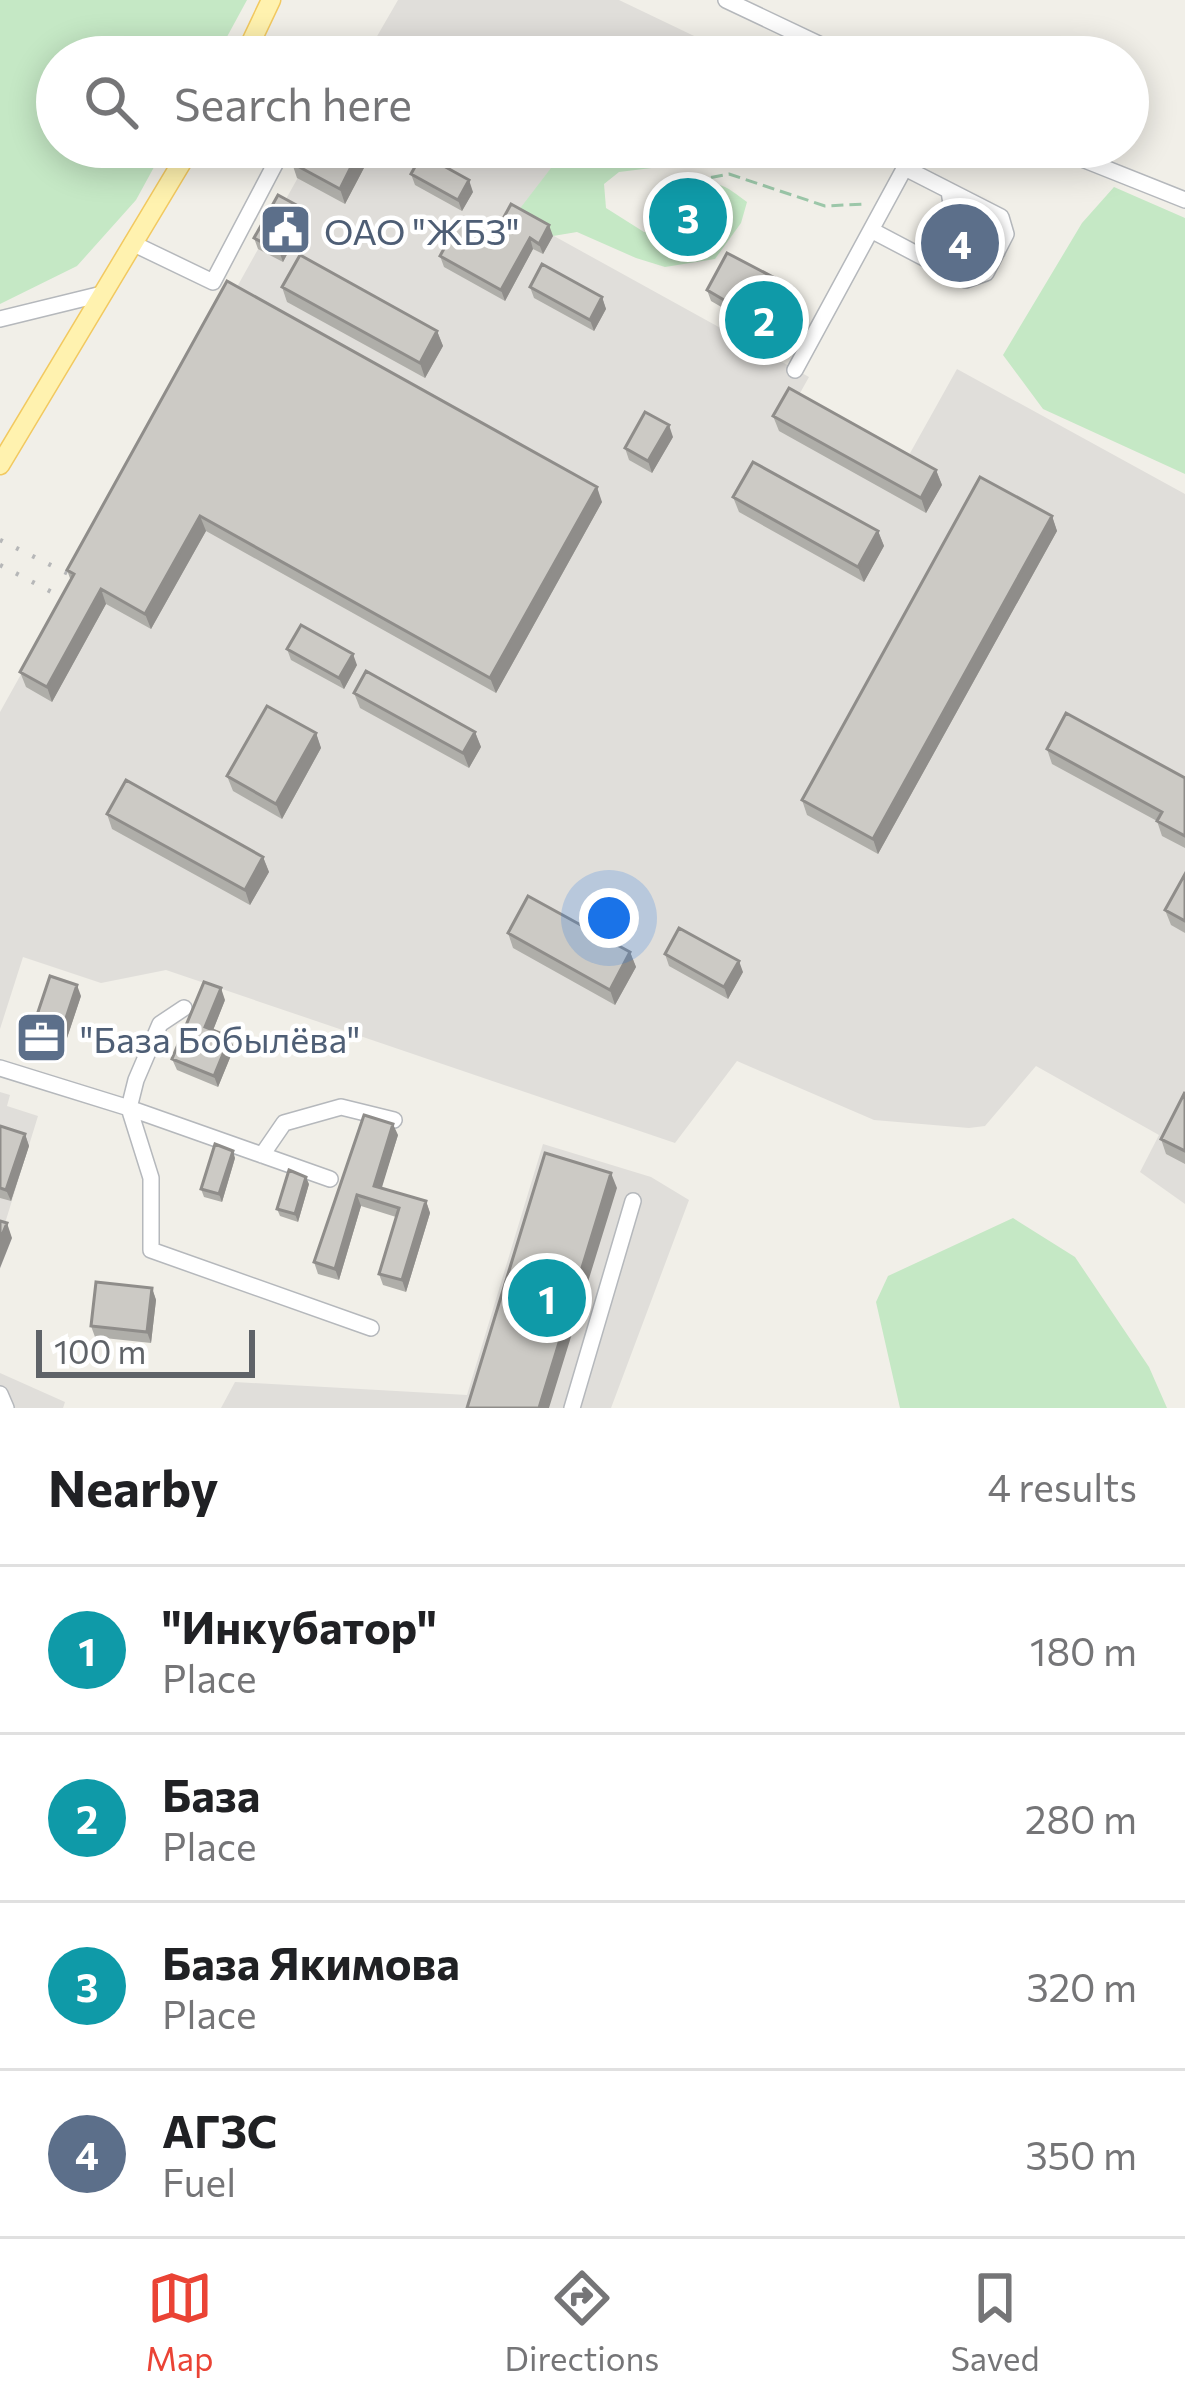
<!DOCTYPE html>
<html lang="en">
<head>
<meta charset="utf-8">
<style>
	body { margin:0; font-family:Commissioner,sans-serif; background:#f6f6f6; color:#202124 }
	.scale { position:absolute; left:36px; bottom:30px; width:219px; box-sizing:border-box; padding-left:12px; border:6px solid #5f6368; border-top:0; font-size:33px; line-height:42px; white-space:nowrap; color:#5f6368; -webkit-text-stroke:9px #fff; paint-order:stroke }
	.you { position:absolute; left:609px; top:918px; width:42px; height:42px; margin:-30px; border:9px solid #fff; border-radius:50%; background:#1a73e8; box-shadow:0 0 0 18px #1a73e833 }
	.badge { display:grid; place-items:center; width:78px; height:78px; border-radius:50%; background:#ea4335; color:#fff; font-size:39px; font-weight:700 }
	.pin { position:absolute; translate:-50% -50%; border:6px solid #fff; box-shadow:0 3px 12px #0006 }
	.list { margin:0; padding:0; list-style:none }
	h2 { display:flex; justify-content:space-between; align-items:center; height:156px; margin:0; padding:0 48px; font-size:51px }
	h2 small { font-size:39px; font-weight:400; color:#757577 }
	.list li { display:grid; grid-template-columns:78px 1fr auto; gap:36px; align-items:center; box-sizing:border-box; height:168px; padding:0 48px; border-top:3px solid #e0e0e0 }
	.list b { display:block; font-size:45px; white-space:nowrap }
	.list p { margin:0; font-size:39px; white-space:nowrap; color:#757577 }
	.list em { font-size:39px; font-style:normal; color:#757577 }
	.icon { flex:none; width:66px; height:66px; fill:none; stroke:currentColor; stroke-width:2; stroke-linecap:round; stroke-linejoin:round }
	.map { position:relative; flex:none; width:1185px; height:1408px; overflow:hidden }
	.search { position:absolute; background:#fff; box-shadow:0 6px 30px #0003; left:36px; right:36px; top:36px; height:132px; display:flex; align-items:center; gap:30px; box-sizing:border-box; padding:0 42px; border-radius:66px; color:#757577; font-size:45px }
	.sheet { height:828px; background:#fff }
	nav { display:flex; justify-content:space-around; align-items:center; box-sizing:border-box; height:168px; border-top:3px solid #e0e0e0; background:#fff; font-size:33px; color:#757577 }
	nav a { display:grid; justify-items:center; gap:6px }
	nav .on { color:#ea4335 }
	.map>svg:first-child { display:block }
	.industrial { fill:#e0deda }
	.green { fill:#c5e8c5 }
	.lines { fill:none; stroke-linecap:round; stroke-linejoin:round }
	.minor-casing { stroke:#b5b8bc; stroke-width:18 }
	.major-casing { stroke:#f2c960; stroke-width:21 }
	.path { stroke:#9cc7a9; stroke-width:3; stroke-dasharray:12 6; stroke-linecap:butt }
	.minor { stroke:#fff; stroke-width:15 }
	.major { stroke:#fff2af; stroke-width:18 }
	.rail { stroke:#b6b7b8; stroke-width:4.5; stroke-dasharray:3 15; stroke-linecap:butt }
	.wall { fill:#afaea9 }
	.shaded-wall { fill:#8f8d8a }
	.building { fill:#cccac5; stroke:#8f8d8a; stroke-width:3 }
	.labels { text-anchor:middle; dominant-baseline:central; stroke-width:9; stroke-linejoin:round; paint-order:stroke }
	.service-label { font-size:36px; fill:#4e5e75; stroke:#fff; text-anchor:start }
</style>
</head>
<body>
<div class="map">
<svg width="1185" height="1408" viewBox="0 0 1185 1408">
	<rect width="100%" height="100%" fill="#f1efe8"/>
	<path class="industrial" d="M398 0H619L738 57H365Z
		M315 147H567L516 215 809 377 795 402 904 464 957 369 1185 494V1204L1140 1172 1159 1135 1036 1066 985 1126 969 1128 874 1120 737 1061 675 1143 166 970 101 983 23 957 0 1029V712Z
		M0 1092 10 1095 7 1106 38 1116 2 1233 12 1238 0 1269Z
		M543 1144 651 1177 689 1200 611 1408H221L235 1382 467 1395Z
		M0 1373 65 1402 63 1408H0Z"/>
	<path class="green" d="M0 0H247L216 57H57V147H165L136 200 77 266 0 304Z
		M567 147H811L772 167 717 160 619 172 604 184 606 208 644 232 672 228 689 236 687 197C714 176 722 183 747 202L741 223 715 259 665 267 636 258 577 232 553 236 515 215Z
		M1114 187 1185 218V474L1043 409 1003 355 1082 223Z
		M1013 1218 1075 1257 1149 1367 1167 1408H900L876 1302 888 1276Z"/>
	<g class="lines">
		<defs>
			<path id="minor" d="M726 0 846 57
				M1052 147 1185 200
				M949 191 955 229 997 252
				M871 230 966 280 986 273 1006 234 1001 217 905 168
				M132 243 213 282 284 147
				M0 319 102 294
				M795 370 916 147
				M184 1008 160 1024 136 1080 129 1108 151 1178V1250L371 1328
				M0 1068 129 1108 330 1179
				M262 1155 284 1123 341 1107 394 1120
				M0 1394 6 1408
				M572 1408 633 1201"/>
			<path id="major" d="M244 57 271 0
				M0 465 191 147"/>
		</defs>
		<use href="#minor" class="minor-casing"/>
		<use href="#major" class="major-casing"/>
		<path class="path" d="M658 188 729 174 825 206 865 204"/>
		<use href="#minor" class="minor"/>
		<use href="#major" class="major"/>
		<path class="rail" d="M0 540 77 578
			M0 565 65 599"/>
	</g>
	<path class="wall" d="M301 147H375L345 204 297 178 292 163Z
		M411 174 473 192 462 211 415 185Z
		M700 194 704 205 689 236 672 228 668 217Z
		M302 208 306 219 283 262 258 249 254 238Z
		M553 236 543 254 533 249 505 301 444 267 440 256 492 239Z
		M227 281 602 502 496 693 206 531 151 629 106 604 52 702 26 687 20 672 71 581 67 570Z
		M282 287 437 331 443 346 425 378 287 302Z
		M530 287 602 297 606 309 594 331 534 298Z
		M707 290 796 298 775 338 711 301Z
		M773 416 936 470 942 485 926 513 779 431Z
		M673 437 652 473 629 460 625 448Z
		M733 497 878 531 884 546 864 582 739 512Z
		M1052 516 1057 531 878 854 807 815 802 800Z
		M287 649 357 665 344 689 291 660Z
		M354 693 475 732 481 747 469 768 360 708Z
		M316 733 321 748 282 819 233 791 227 776Z
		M1047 749 1185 778V848L1162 836 1157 821 1052 764Z
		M107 814 263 857 269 872 250 905 112 829Z
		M1185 874V933L1171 925 1165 910Z
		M508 933 630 952 636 967 615 1005 513 948Z
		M665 954 743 972 728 999 669 966Z
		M81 996 59 1062 32 1053 28 1042Z
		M225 1000 213 1030 234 1048 218 1087 177 1070 172 1059Z
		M1185 1092V1164L1166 1154 1161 1139Z
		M364 1115 398 1135 381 1188 426 1201 430 1213 406 1292 383 1285 379 1274 396 1217 361 1206 339 1280 318 1274 314 1262Z
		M0 1126 25 1134 29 1146 11 1201 0 1198Z
		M235 1158 222 1202 204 1197 201 1189Z
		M309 1184 298 1222 280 1216 277 1209Z
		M152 1288 156 1300 151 1343 95 1337 91 1326Z"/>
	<path class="shaded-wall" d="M361 147H375L345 204 340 189Z
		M469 180 473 192 462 211 458 200Z
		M700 194 704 205 689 236 685 225Z
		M302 208 306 219 283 262 279 251Z
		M549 225 553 236 543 254 539 244Z
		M530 238 533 249 505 301 501 290Z
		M792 287 796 298 775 338 770 327Z
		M602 297 606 309 594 331 590 320Z
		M437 331 443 346 425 378 420 363Z
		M669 425 673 437 652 473 648 461Z
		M936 470 942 485 926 513 921 498Z
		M597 487 602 502 496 693 490 678Z
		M200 516 206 531 151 629 145 614Z
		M1052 516 1057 531 878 854 873 839Z
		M878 531 884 546 864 582 858 567Z
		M101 589 106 604 52 702 47 687Z
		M353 654 357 665 344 689 339 678Z
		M475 732 481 747 469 768 463 753Z
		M316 733 321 748 282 819 276 804Z
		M263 857 269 872 250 905 245 890Z
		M630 952 636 967 615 1005 610 990Z
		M739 961 743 972 728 999 724 987Z
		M77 985 81 996 59 1062 55 1051Z
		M221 988 225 1000 210 1038 205 1027Z
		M230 1037 234 1048 218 1087 214 1076Z
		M393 1124 398 1135 379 1197 374 1186Z
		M25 1134 29 1146 11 1201 6 1190Z
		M233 1151 235 1158 222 1202 219 1194Z
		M611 1173 617 1188 549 1408H539Z
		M306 1177 309 1184 298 1222 295 1214Z
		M357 1195 361 1206 339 1280 335 1269Z
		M426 1201 430 1213 406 1292 402 1280Z
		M7 1223 12 1238 0 1268V1240Z
		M152 1288 156 1300 151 1343 147 1332Z"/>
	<path class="building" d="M622 39 661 57H613Z
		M301 147H361L340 189 292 163Z
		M422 154 469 180 458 200 411 174Z
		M682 186 700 194 685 225 668 217Z
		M278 195 302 208 279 251 254 238Z
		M511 204 549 225 539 244 530 238 501 290 440 256 459 221 492 239Z
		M727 253 792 287 770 327 707 290Z
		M300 255 437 331 420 363 282 287Z
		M542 264 602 297 590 320 530 287Z
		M227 281 597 487 490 678 200 516 145 614 101 589 47 687 20 672 74 574 67 570Z
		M789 388 936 470 921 498 773 416Z
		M645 412 669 425 648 461 625 448Z
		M753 462 878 531 858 567 733 497Z
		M980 477 1052 516 873 839 802 800Z
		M301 625 353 654 339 678 287 649Z
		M366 671 475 732 463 753 354 693Z
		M267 706 316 733 276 804 227 776Z
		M1066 713 1185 778V836L1157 821 1162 812 1047 749Z
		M126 780 263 857 245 890 107 814Z
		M1185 874V921L1165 910Z
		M528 896 630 952 610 990 508 933Z
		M679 928 739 961 724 987 665 954Z
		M50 976 77 985 55 1051 28 1042Z
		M204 982 221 988 205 1027 230 1037 214 1076 172 1059Z
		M1185 1092V1151L1161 1139Z
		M364 1115 393 1124 374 1186 426 1201 402 1280 379 1274 399 1208 357 1195 335 1269 314 1262Z
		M0 1126 25 1134 6 1190 0 1188Z
		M215 1144 233 1151 219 1194 201 1189Z
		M545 1153 611 1173 539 1408H467Z
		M289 1170 306 1177 295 1214 277 1209Z
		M0 1221 7 1223 0 1240Z
		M96 1282 152 1288 147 1332 91 1326Z"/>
	<defs>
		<symbol id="civic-square" viewBox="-11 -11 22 22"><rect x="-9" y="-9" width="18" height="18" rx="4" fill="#5c6f8a" stroke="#fff"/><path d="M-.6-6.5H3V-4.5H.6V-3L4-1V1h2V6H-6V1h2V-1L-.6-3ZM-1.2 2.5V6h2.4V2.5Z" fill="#fff"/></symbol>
		<symbol id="office-square" viewBox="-11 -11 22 22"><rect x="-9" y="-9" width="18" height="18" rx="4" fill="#5c6f8a" stroke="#fff"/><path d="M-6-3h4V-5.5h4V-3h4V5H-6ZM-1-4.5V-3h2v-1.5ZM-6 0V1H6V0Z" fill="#fff"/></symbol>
	</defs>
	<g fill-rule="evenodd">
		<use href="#civic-square" x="256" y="200" width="59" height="59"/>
		<use href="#office-square" x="12" y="1008" width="59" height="59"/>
	</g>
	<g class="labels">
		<g class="service-label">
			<text x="324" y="230">ОАО "ЖБЗ"</text>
			<text x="80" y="1038">"База Бобылёва"</text>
		</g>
	</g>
</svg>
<div class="scale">100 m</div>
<div class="you"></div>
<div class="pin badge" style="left:547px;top:1298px;background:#0f9aa8">1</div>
<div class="pin badge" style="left:764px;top:320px;background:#0f9aa8">2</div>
<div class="pin badge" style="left:688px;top:217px;background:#0f9aa8">3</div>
<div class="pin badge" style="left:960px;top:243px;background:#5c6f8a">4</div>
<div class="search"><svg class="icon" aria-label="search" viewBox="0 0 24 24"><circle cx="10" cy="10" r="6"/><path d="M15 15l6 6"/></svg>Search here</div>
</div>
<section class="sheet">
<h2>Nearby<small>4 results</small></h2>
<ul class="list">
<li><span class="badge" style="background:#0f9aa8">1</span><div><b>&quot;Инкубатор&quot;</b><p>Place</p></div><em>180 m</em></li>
<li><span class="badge" style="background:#0f9aa8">2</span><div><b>База</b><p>Place</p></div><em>280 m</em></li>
<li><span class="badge" style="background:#0f9aa8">3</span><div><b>База Якимова</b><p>Place</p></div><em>320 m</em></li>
<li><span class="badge" style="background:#5c6f8a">4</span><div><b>АГЗС</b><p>Fuel</p></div><em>350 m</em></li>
</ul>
</section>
<nav>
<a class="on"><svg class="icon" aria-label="map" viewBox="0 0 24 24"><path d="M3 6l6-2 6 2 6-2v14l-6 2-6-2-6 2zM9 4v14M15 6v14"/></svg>Map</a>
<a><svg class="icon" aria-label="directions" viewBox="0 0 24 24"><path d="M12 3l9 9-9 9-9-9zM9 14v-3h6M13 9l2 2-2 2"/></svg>Directions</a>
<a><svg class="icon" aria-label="saved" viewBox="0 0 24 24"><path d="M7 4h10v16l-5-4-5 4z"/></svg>Saved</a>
</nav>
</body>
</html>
